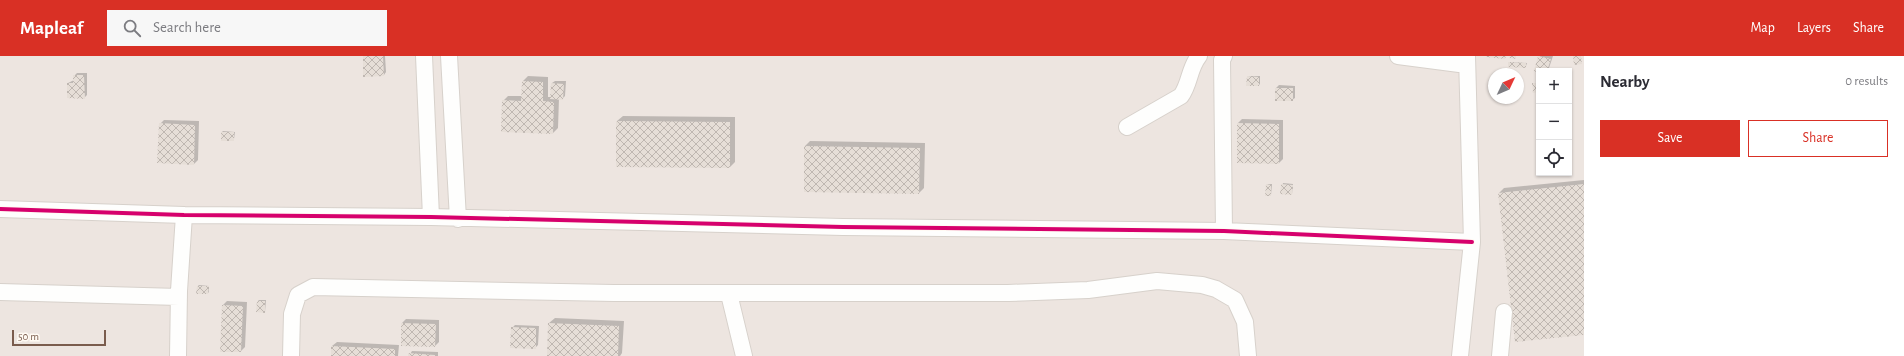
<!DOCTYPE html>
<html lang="en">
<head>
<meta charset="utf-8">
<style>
	body { margin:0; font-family:"Alegreya Sans",sans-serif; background:#f7f7f7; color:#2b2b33 }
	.controls { position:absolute; right:12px; top:12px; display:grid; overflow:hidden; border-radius:0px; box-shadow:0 1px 3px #0004 }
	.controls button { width:36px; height:36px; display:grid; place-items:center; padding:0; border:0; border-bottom:1px solid #e1e1e2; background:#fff; color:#2b2b33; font:20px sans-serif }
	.compass { position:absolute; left:1488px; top:12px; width:36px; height:36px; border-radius:50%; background:#fff; box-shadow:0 1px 3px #0004; rotate:46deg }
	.scale { position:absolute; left:12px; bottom:10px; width:94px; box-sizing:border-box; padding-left:4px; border:2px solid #7a5c4d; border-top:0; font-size:11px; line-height:14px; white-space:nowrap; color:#7a5c4d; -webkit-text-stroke:3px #fffaf3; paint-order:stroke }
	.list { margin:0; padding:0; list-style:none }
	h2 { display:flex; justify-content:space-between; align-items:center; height:52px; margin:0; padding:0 16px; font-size:17px }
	h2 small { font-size:13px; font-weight:400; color:#7c7c81 }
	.actions { display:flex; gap:8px; padding:12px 16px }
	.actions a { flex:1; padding:9px 0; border:1px solid #d93025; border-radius:0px; text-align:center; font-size:14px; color:#d93025 }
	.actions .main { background:#d93025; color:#fff }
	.icon { flex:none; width:22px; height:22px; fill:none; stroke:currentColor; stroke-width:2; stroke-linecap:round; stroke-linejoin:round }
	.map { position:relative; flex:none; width:1584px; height:300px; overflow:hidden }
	header { display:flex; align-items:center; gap:24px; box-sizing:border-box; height:56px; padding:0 20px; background:#d93025; color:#fff }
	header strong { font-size:19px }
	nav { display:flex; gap:22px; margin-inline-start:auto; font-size:14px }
	.search { width:280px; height:36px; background:#f7f7f7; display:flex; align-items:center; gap:10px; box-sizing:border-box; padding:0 14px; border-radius:0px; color:#7c7c81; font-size:15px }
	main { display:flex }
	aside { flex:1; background:#fff }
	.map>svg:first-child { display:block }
	.industrial { fill:#ede5e0; fill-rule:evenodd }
	.shadow { fill:#0003 }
	.building { fill:url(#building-cross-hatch) }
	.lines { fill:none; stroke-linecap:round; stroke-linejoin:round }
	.minor-casing { stroke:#d7d1cb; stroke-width:18 }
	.minor { stroke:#fefefd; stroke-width:16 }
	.cycleway-casing { stroke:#fffaf3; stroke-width:6 }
	.cycleway { stroke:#d6006c; stroke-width:4 }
</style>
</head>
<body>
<header>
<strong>Mapleaf</strong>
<div class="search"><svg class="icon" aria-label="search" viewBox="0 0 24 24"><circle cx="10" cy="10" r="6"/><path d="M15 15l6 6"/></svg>Search here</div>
<nav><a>Map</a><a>Layers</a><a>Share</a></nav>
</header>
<main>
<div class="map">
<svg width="1584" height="300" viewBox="0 0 1584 300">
	<defs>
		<pattern id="building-cross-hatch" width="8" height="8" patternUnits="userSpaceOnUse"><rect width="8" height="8" fill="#e6ded7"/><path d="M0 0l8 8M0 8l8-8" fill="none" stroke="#bfb7b1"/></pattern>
	</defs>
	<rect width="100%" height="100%" fill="#f9f5f0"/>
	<path class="industrial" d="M0 0H1584V300H0ZM1539 15H1569V117H1539ZM1494 18H1518V42H1494Z"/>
	<path class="shadow" d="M364 0H385L386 16 384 19Z
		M1540 0H1553L1548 15H1535Z
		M1510 6 1527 7 1526 10 1509 7Z
		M77 17H87V39L84 42 68 41V27L74 24V20Z
		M528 20 548 21V41H551L552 27 555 25H566L565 40 563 42H559L558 72 553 77 503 45 508 40H523V25Z
		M1249 20H1260V28L1259 29 1248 21Z
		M1279 29 1295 30V42L1292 44 1276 32Z
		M623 60 735 61V106L730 111 617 65Z
		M1242 63 1283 64V103L1279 107 1238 67Z
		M164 64 199 65 198 104 194 108 160 68Z
		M223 75 235 76 234 83 233 84 222 76Z
		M810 85 925 87 924 132 919 137 805 90Z
		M1584 124V278L1499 137 1504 132Z
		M1283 127 1293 128 1292 138 1281 137Z
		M1268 128H1272L1271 139 1267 129Z
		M199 229 209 230V236L208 237 198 230Z
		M259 244H266L265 256 258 245Z
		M227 245 247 246 245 291 241 295 223 249Z
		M555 262 624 265 622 297 620 300H548L549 267Z
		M406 263 439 264V286L435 290 402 267Z
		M515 269 539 270 538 289 535 292 512 272Z
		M337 286 399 289 398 300H332V290Z
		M412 295 438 296V300H409Z"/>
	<path class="building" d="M363 0H383L384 20 363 21Z
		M1486 0H1506L1505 3 1486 1Z
		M1510 0H1516V3L1509 2Z
		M1538 0 1551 3 1547 15H1539V17L1534 15Z
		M1573 0H1581L1582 8 1574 9Z
		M1508 6 1526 7V12L1508 11Z
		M73 19H84L85 43 67 42V27H73Z
		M1247 20 1259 21V30H1246Z
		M522 25 543 26V45L554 46 553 78 501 76 502 44 521 45Z
		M551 27 564 28 563 44 550 43Z
		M1532 27H1539V36L1533 37Z
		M1275 32H1293V45H1275Z
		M616 65 730 66V112L616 111Z
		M159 67 195 69 194 109 157 107Z
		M1237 67 1279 68V108L1237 107Z
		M221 76H234V85H221Z
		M804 90 920 92 919 138 804 136Z
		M1266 128 1271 129V140H1265Z
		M1281 128 1293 129 1292 139 1280 138Z
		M1584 128V279L1515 286 1498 137Z
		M197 230H209L208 238H196Z
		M257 245H265V257L256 256Z
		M222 249 243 250 241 296H220Z
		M401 267 436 268 435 291 401 290Z
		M548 267 619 270 618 300H547Z
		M511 271 536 272V293L510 292Z
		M331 290 395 293V300H331Z
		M408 297 435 299V300H408Z"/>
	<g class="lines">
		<defs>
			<path id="minor" d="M424 0 431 161
				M449 0 458 163
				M1224 0 1222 4 1224 175
				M1398 0 1467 9
				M1127 71 1181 40C1190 28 1189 12 1199 0
				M0 153 184 159 431 161 843 171 1224 175 1472 186
				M0 236 179 241
				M729 238 744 300
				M178 300 179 235 184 159
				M291 300 292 258 298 239 313 231 614 237H1008L1088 234 1157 225 1202 229 1216 233 1235 244 1245 266 1248 300
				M1460 300 1472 186 1467 0
				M1500 300 1504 256"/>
		</defs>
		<use href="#minor" class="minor-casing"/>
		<use href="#minor" class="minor"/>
		<defs>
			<path id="cycleway" d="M0 153 184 159 431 161 843 171 1224 175 1472 186"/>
		</defs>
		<use href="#cycleway" class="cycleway-casing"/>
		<use href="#cycleway" class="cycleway"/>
	</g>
</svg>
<div class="controls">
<button>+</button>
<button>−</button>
<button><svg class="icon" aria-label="locate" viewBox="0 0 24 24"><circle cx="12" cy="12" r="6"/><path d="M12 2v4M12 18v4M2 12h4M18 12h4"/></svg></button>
</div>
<svg class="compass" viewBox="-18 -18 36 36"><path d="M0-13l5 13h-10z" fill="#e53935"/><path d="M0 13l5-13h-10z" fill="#7c7c81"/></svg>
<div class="scale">50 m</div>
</div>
<aside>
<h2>Nearby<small>0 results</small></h2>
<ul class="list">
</ul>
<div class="actions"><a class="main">Save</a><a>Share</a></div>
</aside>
</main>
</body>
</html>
